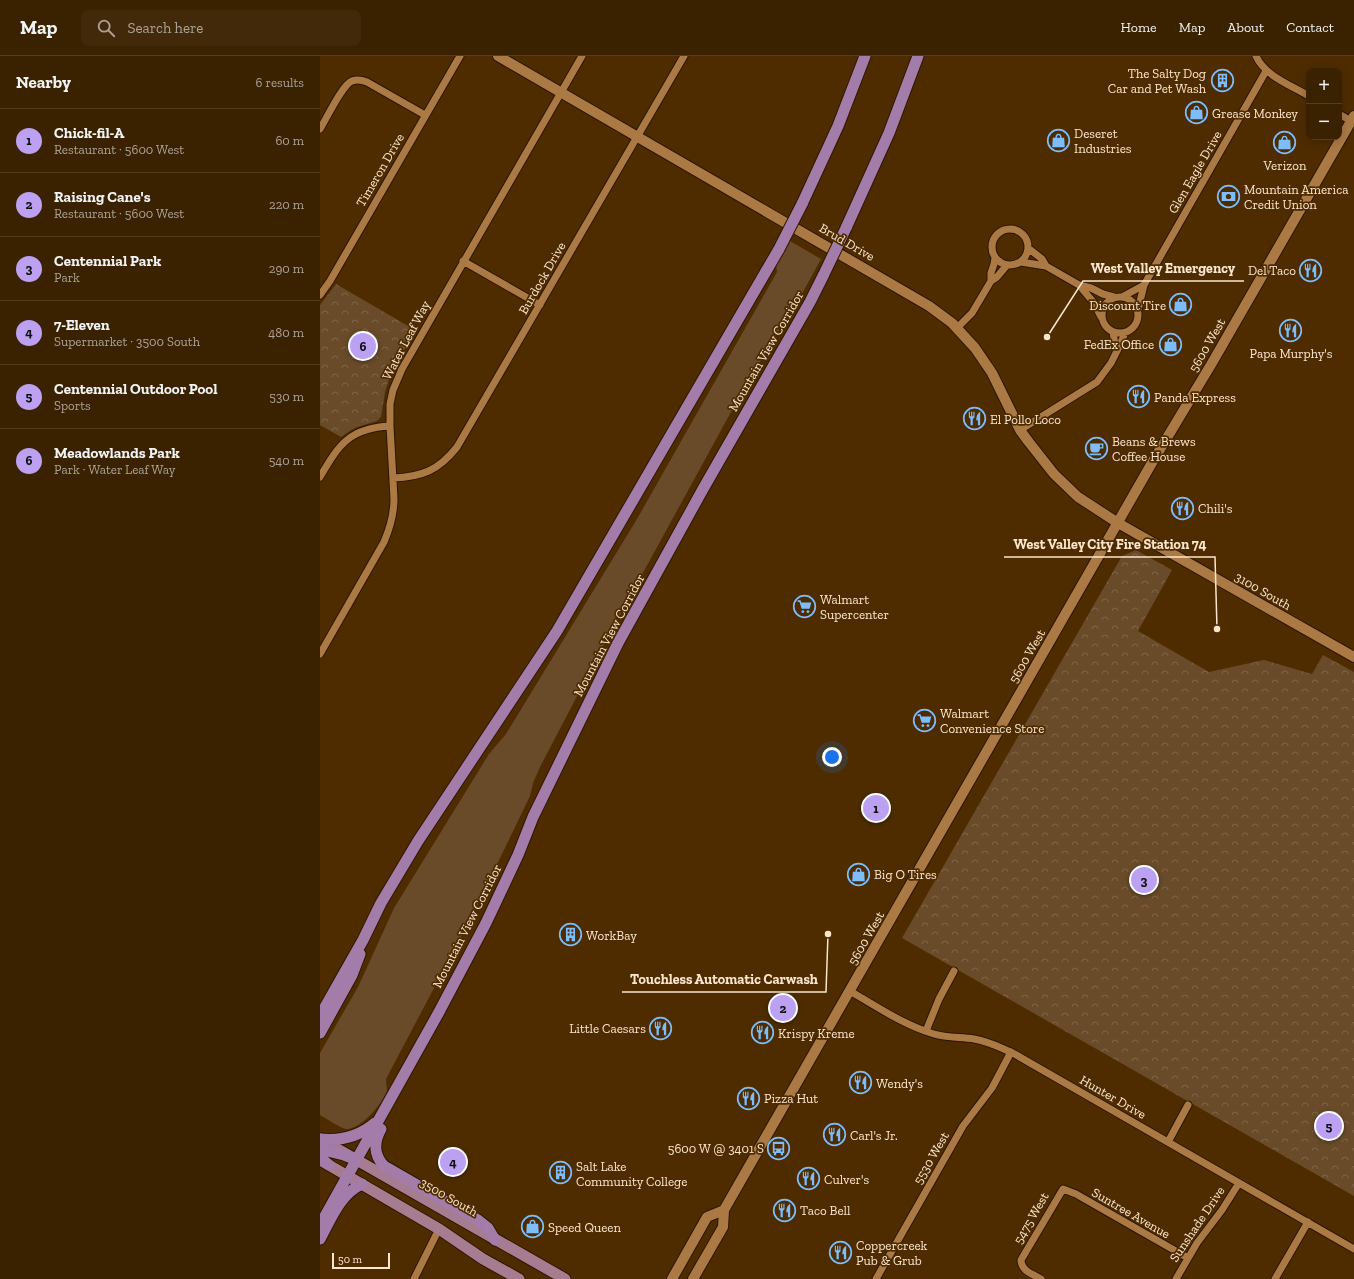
<!DOCTYPE html>
<html lang="en">
<head>
<meta charset="utf-8">
<style>
	body { margin:0; font-family:"Zilla Slab",serif; background:#41290a; color:#f1f3f6 }
	.controls { position:absolute; right:12px; top:12px; display:grid; overflow:hidden; border-radius:8px; box-shadow:0 2px 10px #0003 }
	.controls button { width:36px; height:36px; display:grid; place-items:center; padding:0; border:0; border-bottom:1px solid #543e22; background:#3a2100; color:#f1f3f6; font:20px sans-serif }
	.scale { position:absolute; left:12px; bottom:10px; width:58px; box-sizing:border-box; padding-left:4px; border:2px solid #fce6d0; border-top:0; font-size:11px; line-height:14px; white-space:nowrap; color:#fce6d0; -webkit-text-stroke:3px #4e2c00; paint-order:stroke }
	.you { position:absolute; left:512px; top:701px; width:14px; height:14px; margin:-10px; border:3px solid #fff; border-radius:50%; background:#1a73e8; box-shadow:0 0 0 6px #1a73e833 }
	.badge { display:grid; place-items:center; width:26px; height:26px; border-radius:50%; background:#bca0f2; color:#111; font-size:13px; font-weight:700 }
	.pin { position:absolute; translate:-50% -50%; border:2px solid #fff; box-shadow:0 1px 4px #0006 }
	.list { margin:0; padding:0; list-style:none }
	h2 { display:flex; justify-content:space-between; align-items:center; height:52px; margin:0; padding:0 16px; font-size:17px }
	h2 small { font-size:13px; font-weight:400; color:#aba399 }
	.list li { display:grid; grid-template-columns:26px 1fr auto; gap:12px; align-items:center; box-sizing:border-box; height:64px; padding:0 16px; border-top:1px solid #543e22 }
	.list b { display:block; font-size:15px; white-space:nowrap }
	.list p { margin:0; font-size:13px; white-space:nowrap; color:#aba399 }
	.list em { font-size:13px; font-style:normal; color:#aba399 }
	.icon { flex:none; width:22px; height:22px; fill:none; stroke:currentColor; stroke-width:2; stroke-linecap:round; stroke-linejoin:round }
	.map { position:relative; flex:none; width:1034px; height:1223px; overflow:hidden }
	header { display:flex; align-items:center; gap:24px; box-sizing:border-box; height:56px; padding:0 20px; background:#3a2100; border-bottom:1px solid #543e22 }
	header strong { font-size:19px }
	nav { display:flex; gap:22px; margin-inline-start:auto; font-size:14px }
	.search { width:280px; height:36px; background:#41290a; display:flex; align-items:center; gap:10px; box-sizing:border-box; padding:0 14px; border-radius:8px; color:#aba399; font-size:15px }
	main { display:flex }
	aside { flex:1; background:#3a2100 }
	.map>svg:first-child { display:block }
	.grass { fill:#694b2a }
	.park { fill:url(#park-crowns) }
	.lines { fill:none; stroke-linecap:round; stroke-linejoin:round }
	.minor-casing { stroke:#2d1600; stroke-width:9 }
	.secondary-casing { stroke:#2d1600; stroke-width:12 }
	.primary-casing { stroke:#2d1600; stroke-width:13 }
	.trunk-casing { stroke:#2d1600; stroke-width:13 }
	.minor { stroke:#ab7a44; stroke-width:7 }
	.secondary { stroke:#ab7a44; stroke-width:10 }
	.primary { stroke:#a67c90; stroke-width:11 }
	.trunk { stroke:#a47caa; stroke-width:11 }
	.trunk-bridge-casing { stroke:#2d1600; stroke-width:13; stroke-linecap:butt }
	.trunk-bridge { stroke:#a47caa; stroke-width:11 }
	.labels { text-anchor:middle; dominant-baseline:central; stroke-width:3.5; stroke-linejoin:round; paint-order:stroke }
	.poi-label { font-size:13px; fill:#fce6d0; stroke:#4e2c00; text-anchor:start }
	.street-label { font-size:13px; fill:#fce6d0; stroke:#4e2c00 }
	.leader { fill:none; stroke:#fce6d0; stroke-width:1.5 }
	.callout-dot { fill:#fce6d0; stroke:#4e2c00; stroke-width:1.5 }
	.callout-label { font-size:14px; text-anchor:middle; font-weight:bold; fill:#fce6d0; stroke:#4e2c00; stroke-width:3.5; stroke-linejoin:round; paint-order:stroke }
</style>
</head>
<body>
<header>
<strong>Map</strong>
<div class="search"><svg class="icon" aria-label="search" viewBox="0 0 24 24"><circle cx="10" cy="10" r="6"/><path d="M15 15l6 6"/></svg>Search here</div>
<nav><a>Home</a><a>Map</a><a>About</a><a>Contact</a></nav>
</header>
<main>
<aside>
<h2>Nearby<small>6 results</small></h2>
<ul class="list">
<li><span class="badge">1</span><div><b>Chick-fil-A</b><p>Restaurant · 5600 West</p></div><em>60 m</em></li>
<li><span class="badge">2</span><div><b>Raising Cane's</b><p>Restaurant · 5600 West</p></div><em>220 m</em></li>
<li><span class="badge">3</span><div><b>Centennial Park</b><p>Park</p></div><em>290 m</em></li>
<li><span class="badge">4</span><div><b>7-Eleven</b><p>Supermarket · 3500 South</p></div><em>480 m</em></li>
<li><span class="badge">5</span><div><b>Centennial Outdoor Pool</b><p>Sports</p></div><em>530 m</em></li>
<li><span class="badge">6</span><div><b>Meadowlands Park</b><p>Park · Water Leaf Way</p></div><em>540 m</em></li>
</ul>
</aside>
<div class="map">
<svg width="1034" height="1223" viewBox="0 0 1034 1223">
	<defs>
		<pattern id="park-crowns" width="20" height="18" patternUnits="userSpaceOnUse"><rect width="20" height="18" fill="#694b2a"/><path d="M2 6a3 3 0 1 1 6 0M12 15a3 3 0 1 1 6 0" fill="none" stroke="#7f6548"/></pattern>
	</defs>
	<rect width="100%" height="100%" fill="#4e2c00"/>
	<path class="grass" d="M470 185 501 203 483 236 476 244 447 296 434 314 290 577 220 711 213 727 210 740 152 860 66 1023C66 1027 67 1032 67 1035 63 1047 41 1073 27 1073 21 1073 6 1062 0 1059V997L38 931 74 852 169 698 186 678 317 463 457 216 456 209Z"/>
	<path class="park" d="M16 228 95 274 70 320 65 336 61 361 57 365 34 372 21 381 0 369V249Z
		M816 494 852 514 818 575 889 616 944 604 992 618 1003 599 1034 616V1140L582 882 802 500Z"/>
	<g class="lines">
		<defs>
			<path id="minor" d="M936 0C945 20 970 29 989 40
				M1019 58 1031 65
				M0 73C7 62 22 29 32 25 37 23 42 24 47 26L105 59
				M672 191a18 18 0 1 1 36 0a18 18 0 1 1-36 0Z
				M708 192 722 203 726 210
				M143 205 220 249
				M701 206 726 210 759 229 771 232 783 238 794 241
				M671 225 677 221 687 209
				M759 229 774 247 781 261
				M0 239 10 225 140 0
				M782 259a18 18 0 1 1 36 0a18 18 0 1 1-36 0Z
				M802 241 824 229
				M818 254 824 229 946 15
				M637 272 652 257 671 225V217L674 208 675 202
				M793 276 795 289 797 295
				M700 374 777 326 791 307 800 289 805 277
				M0 421C19 388 30 372 70 370
				M73 422C102 421 119 414 137 391L364 0
				M0 598 64 486C70 472 74 459 74 443L70 370V348L73 334 82 313 262 0
				M530 935C557 951 584 969 614 978 627 982 640 981 654 983 667 985 679 991 691 996L1034 1193
				M606 975 619 943 634 915
				M848 1086 868 1049
				M94 1223 119 1173
				M556 1223 643 1070 672 1032 691 996
				M721 1223C713 1218 701 1215 701 1204L743 1133 756 1138 868 1202
				M856 1223 877 1187 902 1154 919 1127
				M955 1223 988 1166"/>
			<path id="secondary" d="M178 0 609 250 632 267 655 292 672 317 700 374 708 385 734 418 758 441 798 467 1034 601
				M352 1223 387 1161 404 1154
				M373 1223 403 1171 404 1154 833 405 892 307 1034 60"/>
			<path id="primary" d="M0 1083 245 1223
				M0 1104 119 1173 163 1203 199 1223"/>
			<path id="trunk" d="M482 148 518 70 545 0
				M526 172 569 77 598 0
				M0 960 43 884 61 847 98 785 237 575 459 193
				M0 977 32 919 40 898
				M61 1073C54 1086 53 1098 64 1110L158 1164 168 1172 175 1184
				M0 1083C20 1085 40 1080 55 1067
				M0 1093 24 1099 37 1104
				M0 1101 9 1109
				M0 1169 119 956 166 867 198 799 213 761 298 587 383 433 490 246 504 218
				M0 1183C11 1163 20 1138 42 1128"/>
		</defs>
		<use href="#minor" class="minor-casing"/>
		<use href="#secondary" class="secondary-casing"/>
		<use href="#primary" class="primary-casing"/>
		<use href="#trunk" class="trunk-casing"/>
		<use href="#minor" class="minor"/>
		<use href="#secondary" class="secondary"/>
		<use href="#primary" class="primary"/>
		<use href="#trunk" class="trunk"/>
		<defs>
			<path id="trunk-bridge" d="M459 193 482 148
				M504 218 526 172"/>
		</defs>
		<use href="#trunk-bridge" class="trunk-bridge-casing"/>
		<use href="#trunk-bridge" class="trunk-bridge"/>
	</g>
	<defs>
		<symbol id="building-ring" viewBox="-11 -11 22 22"><circle r="9.5" fill="#4e2c00" stroke="#7ebdf9" stroke-width="1.5"/><path d="M-4-6H4V6H1V3H-1V6H-4ZM-2.5-4.3h1.7v1.8h-1.7ZM.8-4.3h1.7v1.8H.8ZM-2.5-1h1.7V.8h-1.7ZM.8-1h1.7V.8H.8Z" fill="#7ebdf9"/></symbol>
		<symbol id="shop-ring" viewBox="-11 -11 22 22"><circle r="9.5" fill="#4e2c00" stroke="#7ebdf9" stroke-width="1.5"/><path d="M-5-2.5h2.3a2.7 3.5 0 0 1 5.4 0H5L5.5 6h-11ZM-1.5-2.5h3a1.5 2.3 0 0 0-3 0Z" fill="#7ebdf9"/></symbol>
		<symbol id="bank-ring" viewBox="-11 -11 22 22"><circle r="9.5" fill="#4e2c00" stroke="#7ebdf9" stroke-width="1.5"/><path d="M-6-4H6V4H-6ZM0-2.3a2.3 2.3 0 1 0 0 4.6a2.3 2.3 0 1 0 0-4.6Z" fill="#7ebdf9"/></symbol>
		<symbol id="restaurant-ring" viewBox="-11 -11 22 22"><circle r="9.5" fill="#4e2c00" stroke="#7ebdf9" stroke-width="1.5"/><path d="M-5-6h1v4h1v-4h1v4h1v-4h1v5L-1.5 .5V6h-2V.5L-5-1ZM5-6V6H3V1.5H1.5Q1.5-4 5-6Z" fill="#7ebdf9"/></symbol>
		<symbol id="cafe-ring" viewBox="-11 -11 22 22"><circle r="9.5" fill="#4e2c00" stroke="#7ebdf9" stroke-width="1.5"/><path d="M-5.5-4.5H6V0H3Q3 3.5 0 3.5H-2.5Q-5.5 3.5-5.5 0ZM3-3.2v2h1.7v-2ZM-6 4.5H4V6H-6Z" fill="#7ebdf9"/></symbol>
		<symbol id="supermarket-ring" viewBox="-11 -11 22 22"><circle r="9.5" fill="#4e2c00" stroke="#7ebdf9" stroke-width="1.5"/><path d="M-6-5.5h2.5l.6 2H6L4.5 2H-2.5L-4.4-4H-6ZM-1.5 3.2a1.3 1.3 0 1 0 .1 0ZM3 3.2a1.3 1.3 0 1 0 .1 0Z" fill="#7ebdf9"/></symbol>
		<symbol id="bus-ring" viewBox="-11 -11 22 22"><circle r="9.5" fill="#4e2c00" stroke="#7ebdf9" stroke-width="1.5"/><path d="M-5-6H5V4H4V6H2V4H-2V6H-4V4H-5ZM-3.5-4V0h7V-4ZM-3.5 1.2v1.5H-2V1.2ZM2 1.2v1.5H3.5V1.2Z" fill="#7ebdf9"/></symbol>
	</defs>
	<g fill-rule="evenodd">
		<use href="#building-ring" x="890" y="12" width="25" height="25"/>
		<use href="#shop-ring" x="864" y="44" width="25" height="25"/>
		<use href="#shop-ring" x="726" y="72" width="25" height="25"/>
		<use href="#shop-ring" x="952" y="74" width="25" height="25"/>
		<use href="#bank-ring" x="896" y="128" width="25" height="25"/>
		<use href="#restaurant-ring" x="978" y="202" width="25" height="25"/>
		<use href="#shop-ring" x="848" y="236" width="25" height="25"/>
		<use href="#restaurant-ring" x="958" y="262" width="25" height="25"/>
		<use href="#shop-ring" x="838" y="276" width="25" height="25"/>
		<use href="#restaurant-ring" x="806" y="328" width="25" height="25"/>
		<use href="#restaurant-ring" x="642" y="350" width="25" height="25"/>
		<use href="#cafe-ring" x="764" y="380" width="25" height="25"/>
		<use href="#restaurant-ring" x="850" y="440" width="25" height="25"/>
		<use href="#supermarket-ring" x="472" y="538" width="25" height="25"/>
		<use href="#supermarket-ring" x="592" y="652" width="25" height="25"/>
		<use href="#shop-ring" x="526" y="806" width="25" height="25"/>
		<use href="#building-ring" x="238" y="866" width="25" height="25"/>
		<use href="#restaurant-ring" x="328" y="960" width="25" height="25"/>
		<use href="#restaurant-ring" x="430" y="964" width="25" height="25"/>
		<use href="#restaurant-ring" x="528" y="1014" width="25" height="25"/>
		<use href="#restaurant-ring" x="416" y="1030" width="25" height="25"/>
		<use href="#restaurant-ring" x="502" y="1066" width="25" height="25"/>
		<use href="#bus-ring" x="446" y="1080" width="25" height="25"/>
		<use href="#building-ring" x="228" y="1104" width="25" height="25"/>
		<use href="#restaurant-ring" x="476" y="1110" width="25" height="25"/>
		<use href="#restaurant-ring" x="452" y="1142" width="25" height="25"/>
		<use href="#shop-ring" x="200" y="1158" width="25" height="25"/>
		<use href="#restaurant-ring" x="508" y="1184" width="25" height="25"/>
	</g>
	<g class="labels">
		<g class="poi-label">
			<text x="886" y="17" text-anchor="end">The Salty Dog<tspan x="886" dy="15">Car and Pet Wash</tspan></text>
			<text x="892" y="57">Grease Monkey</text>
			<text x="754" y="77">Deseret<tspan x="754" dy="15">Industries</tspan></text>
			<text x="965" y="109" text-anchor="middle">Verizon</text>
			<text x="924" y="133">Mountain America<tspan x="924" dy="15">Credit Union</tspan></text>
			<text x="976" y="214" text-anchor="end">Del Taco</text>
			<text x="846" y="249" text-anchor="end">Discount Tire</text>
			<text x="834" y="288" text-anchor="end">FedEx Office</text>
			<text x="971" y="297" text-anchor="middle">Papa Murphy's</text>
			<text x="834" y="341">Panda Express</text>
			<text x="670" y="363">El Pollo Loco</text>
			<text x="792" y="385">Beans &amp; Brews<tspan x="792" dy="15">Coffee House</tspan></text>
			<text x="878" y="452">Chili's</text>
			<text x="500" y="543">Walmart<tspan x="500" dy="15">Supercenter</tspan></text>
			<text x="620" y="657">Walmart<tspan x="620" dy="15">Convenience Store</tspan></text>
			<text x="554" y="818">Big O Tires</text>
			<text x="266" y="879">WorkBay</text>
			<text x="326" y="972" text-anchor="end">Little Caesars</text>
			<text x="458" y="977">Krispy Kreme</text>
			<text x="556" y="1027">Wendy's</text>
			<text x="444" y="1042">Pizza Hut</text>
			<text x="530" y="1079">Carl's Jr.</text>
			<text x="444" y="1092" text-anchor="end">5600 W @ 3401 S</text>
			<text x="256" y="1110">Salt Lake<tspan x="256" dy="15">Community College</tspan></text>
			<text x="504" y="1123">Culver's</text>
			<text x="480" y="1154">Taco Bell</text>
			<text x="228" y="1171">Speed Queen</text>
			<text x="536" y="1189">Coppercreek<tspan x="536" dy="15">Pub &amp; Grub</tspan></text>
		</g>
		<g class="street-label">
			<text transform="translate(60 114) rotate(-60)">Timeron Drive</text>
			<text transform="translate(875 116) rotate(-60)">Glen Eagle Drive</text>
			<text transform="translate(527 186) rotate(30)">Brud Drive</text>
			<text transform="translate(222 222) rotate(-60)">Burdock Drive</text>
			<text transform="translate(86 284) rotate(-62)">Water Leaf Way</text>
			<text transform="translate(887 289) rotate(-60)">5600 West</text>
			<text transform="translate(446 295) rotate(-60)">Mountain View Corridor</text>
			<text transform="translate(943 535) rotate(30)">3100 South</text>
			<text transform="translate(289 579) rotate(-62)">Mountain View Corridor</text>
			<text transform="translate(707 600) rotate(-60)">5600 West</text>
			<text transform="translate(147 870) rotate(-63)">Mountain View Corridor</text>
			<text transform="translate(546 882) rotate(-60)">5600 West</text>
			<text transform="translate(793 1041) rotate(30)">Hunter Drive</text>
			<text transform="translate(611 1102) rotate(-60)">5530 West</text>
			<text transform="translate(129 1141) rotate(30)">3500 South</text>
			<text transform="translate(811 1157) rotate(30)">Suntree Avenue</text>
			<text transform="translate(711 1162) rotate(-60)">5475 West</text>
			<text transform="translate(877 1168) rotate(-56)">Sunshade Drive</text>
		</g>
	</g>
	<path class="leader" d="M727 281L763 225H924M897 573L895 501H684M508 878L506 936H302"/>
	<g class="callout-dot">
		<circle cx="727" cy="281" r="4"/>
		<circle cx="897" cy="573" r="4"/>
		<circle cx="508" cy="878" r="4"/>
	</g>
	<g class="callout-label">
		<text x="843" y="217">West Valley Emergency</text>
		<text x="790" y="493">West Valley City Fire Station 74</text>
		<text x="404" y="928">Touchless Automatic Carwash</text>
	</g>
</svg>
<div class="controls">
<button>+</button>
<button>−</button>
</div>
<div class="scale">50 m</div>
<div class="you"></div>
<div class="pin badge" style="left:556px;top:752px">1</div>
<div class="pin badge" style="left:463px;top:952px">2</div>
<div class="pin badge" style="left:824px;top:824px">3</div>
<div class="pin badge" style="left:133px;top:1106px">4</div>
<div class="pin badge" style="left:1009px;top:1070px">5</div>
<div class="pin badge" style="left:43px;top:290px">6</div>
</div>
</main>
</body>
</html>
